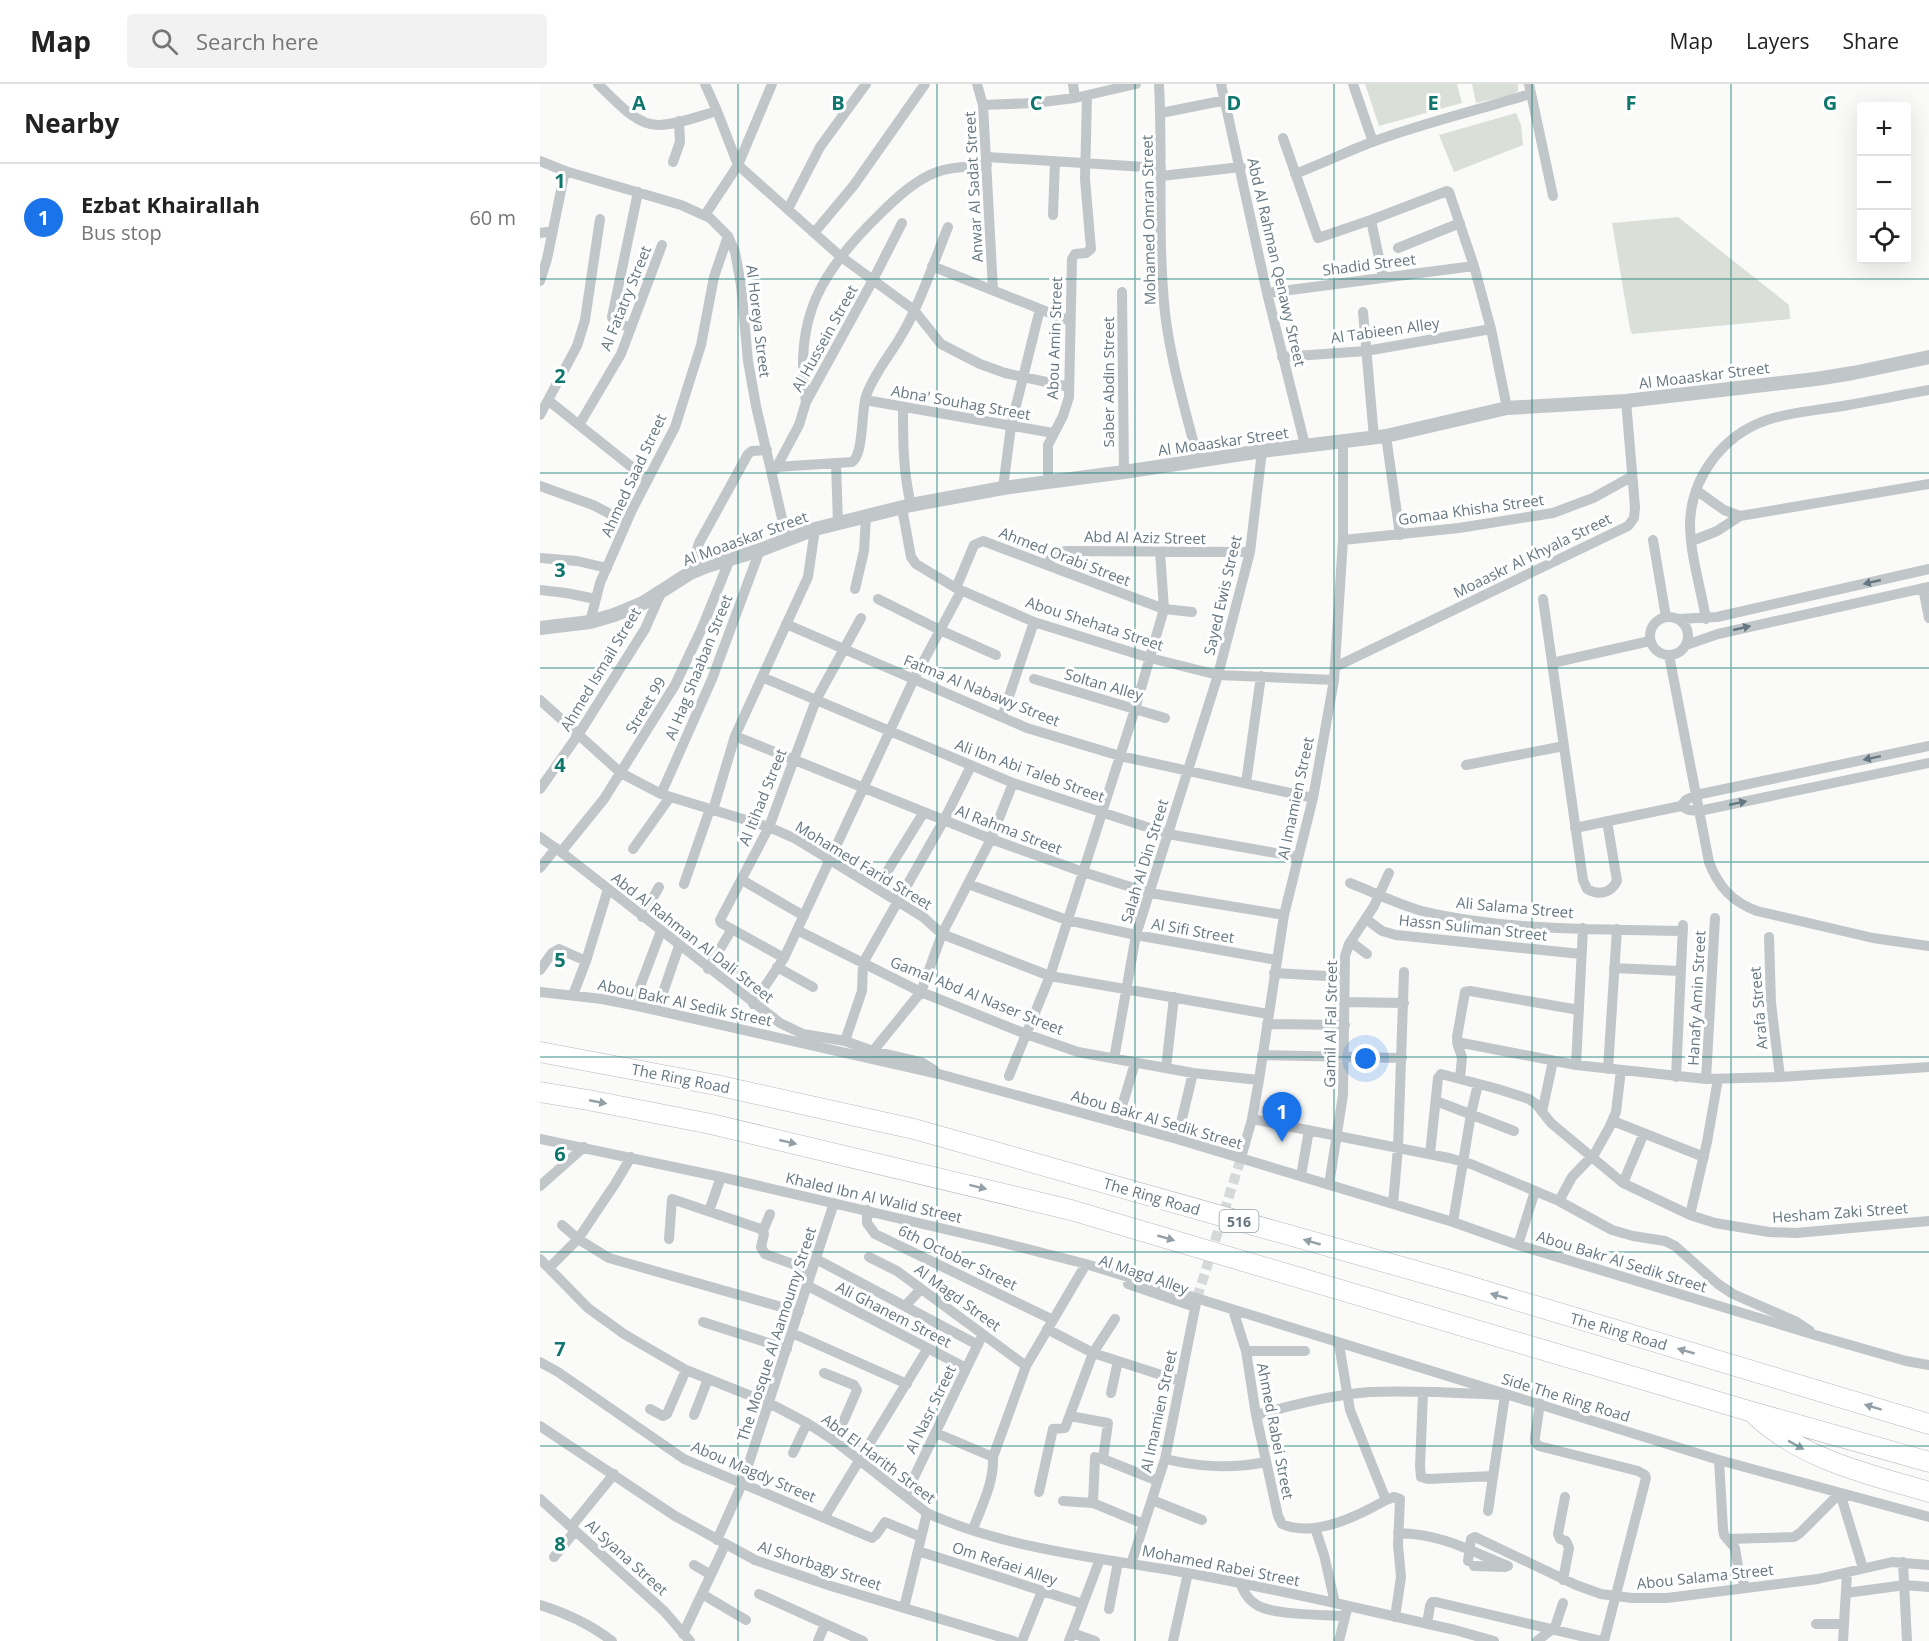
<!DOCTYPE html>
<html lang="en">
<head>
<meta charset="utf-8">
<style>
	body { margin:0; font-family:"Open Sans",sans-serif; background:#f2f2f2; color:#222 }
	.controls { position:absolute; right:18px; top:18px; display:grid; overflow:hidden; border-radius:6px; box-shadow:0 6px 24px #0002 }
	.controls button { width:54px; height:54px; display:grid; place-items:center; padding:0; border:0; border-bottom:2px solid #e0e0e0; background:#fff; color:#222; font:30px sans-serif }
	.you { position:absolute; left:826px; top:975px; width:21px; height:21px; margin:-15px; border:4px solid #fff; border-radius:50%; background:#1a73e8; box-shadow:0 0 0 9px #1a73e833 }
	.badge { display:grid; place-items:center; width:39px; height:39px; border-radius:50%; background:#1a73e8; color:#fff; font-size:20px; font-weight:700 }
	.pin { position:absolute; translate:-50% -50px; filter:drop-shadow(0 2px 3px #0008) }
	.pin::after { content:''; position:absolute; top:32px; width:21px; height:18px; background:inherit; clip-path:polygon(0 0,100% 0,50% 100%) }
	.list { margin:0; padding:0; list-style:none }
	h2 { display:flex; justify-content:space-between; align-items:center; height:78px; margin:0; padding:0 24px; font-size:26px }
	h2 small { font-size:20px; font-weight:400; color:#767676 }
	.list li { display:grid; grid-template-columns:39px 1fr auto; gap:18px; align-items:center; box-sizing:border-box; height:108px; padding:0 24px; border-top:2px solid #e0e0e0 }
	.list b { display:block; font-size:22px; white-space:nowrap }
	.list p { margin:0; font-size:20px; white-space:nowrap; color:#767676 }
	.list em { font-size:20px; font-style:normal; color:#767676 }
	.icon { flex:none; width:33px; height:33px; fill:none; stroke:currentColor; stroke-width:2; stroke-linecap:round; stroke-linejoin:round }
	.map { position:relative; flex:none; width:1389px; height:1557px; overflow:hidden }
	header { display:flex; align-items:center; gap:36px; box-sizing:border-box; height:84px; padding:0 30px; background:#fff; border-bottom:2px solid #e0e0e0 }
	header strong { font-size:28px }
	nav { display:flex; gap:33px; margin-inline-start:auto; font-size:21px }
	.search { width:420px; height:54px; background:#f2f2f2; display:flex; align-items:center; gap:15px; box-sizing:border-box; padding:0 21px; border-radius:6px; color:#767676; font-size:22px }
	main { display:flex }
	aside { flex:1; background:#fff }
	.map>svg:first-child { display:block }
	.green { fill:#dadfd7 }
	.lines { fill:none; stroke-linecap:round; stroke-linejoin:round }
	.minor-tunnel { stroke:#d5d9da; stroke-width:10; stroke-dasharray:10 5; stroke-linecap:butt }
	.motorway-casing { stroke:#b5b9bc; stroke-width:21 }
	.minor { stroke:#c1c6c9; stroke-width:10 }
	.tertiary { stroke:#c1c6c9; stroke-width:14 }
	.motorway { stroke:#fff; stroke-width:20 }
	.oneway { fill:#667781 }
	.oneway2 { fill:#94a0a7 }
	.grid { fill:none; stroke:#0f766e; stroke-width:1.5; stroke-opacity:0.55 }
	.labels { text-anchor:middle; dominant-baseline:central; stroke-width:6; stroke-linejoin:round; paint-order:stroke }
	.shield { fill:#fff; stroke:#94a0a7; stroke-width:1.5 }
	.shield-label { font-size:14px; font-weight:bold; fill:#667781 }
	.street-label { font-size:15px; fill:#667781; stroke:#fff }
	.grid-label { font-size:20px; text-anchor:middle; font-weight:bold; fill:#0f766e; stroke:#fff; stroke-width:6; stroke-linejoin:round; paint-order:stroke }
</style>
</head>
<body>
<header>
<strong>Map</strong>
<div class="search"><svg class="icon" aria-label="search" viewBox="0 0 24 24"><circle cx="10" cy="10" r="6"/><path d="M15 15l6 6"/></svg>Search here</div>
<nav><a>Map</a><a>Layers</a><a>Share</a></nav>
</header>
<main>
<aside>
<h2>Nearby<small></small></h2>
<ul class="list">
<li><span class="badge">1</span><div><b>Ezbat Khairallah</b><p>Bus stop</p></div><em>60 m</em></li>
</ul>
</aside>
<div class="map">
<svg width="1389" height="1557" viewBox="0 0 1389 1557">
	<rect width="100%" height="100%" fill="#fafaf8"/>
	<path class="green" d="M825 0H917L922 19 839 42Z
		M932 0H978V7L972 11 936 19Z
		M976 29 981 41 983 61 914 88 899 51Z
		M1138 133 1249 221 1250 235 1092 250 1090 245 1072 139Z"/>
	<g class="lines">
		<path class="minor-tunnel" d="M657 1214 701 1074"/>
		<defs>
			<path id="motorway" d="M0 968 176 1001 374 1045 929 1202 1389 1340
				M0 1008 48 1016 171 1040 531 1126 1209 1327 1389 1378
				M1216 1332C1264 1376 1328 1390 1389 1408"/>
		</defs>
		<use href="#motorway" class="motorway-casing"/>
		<path class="minor" d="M58 0C74 15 95 41 118 41 137 41 159 32 177 27
			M165 0 177 27 198 81 300 172 374 226 401 260 440 280 465 289 529 303
			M437 0 443 21 453 206
			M533 0 535 14
			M619 0C623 76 617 153 625 229 631 279 646 328 658 376
			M681 0 727 209 765 361
			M813 0 833 58
			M989 0 1013 112
			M443 21 494 19 535 14 596 0
			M621 29 686 16
			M743 54 778 154 831 136 907 107 909 108 934 182 951 245 967 324
			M447 73 621 84
			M0 77 25 87 141 121 170 134 188 152 195 168 201 201 208 277 216 322 247 456
			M133 78 140 58 139 37
			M755 90C781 80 806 68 832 58 883 39 938 26 990 10
			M621 92 701 83
			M248 125 280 63 326 0
			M165 131 198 81 232 0
			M513 131 515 77
			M831 136 843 193
			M0 149 13 147
			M274 149 314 101 385 0
			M858 164 920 139
			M392 182 530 237
			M0 197 7 175 25 87
			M582 208 584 388
			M727 209 934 182
			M823 228 834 354
			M91 244 74 237 72 233 98 108
			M742 273 826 267 951 245
			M325 316 513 349
			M9 317 108 396
			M266 318C253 235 281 187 339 131 355 115 375 96 397 88 413 82 431 83 447 81
			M363 323C363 357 363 388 371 421
			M0 331 37 262 45 236 60 135
			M39 341 81 270 122 161
			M846 352 860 451
			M296 379 298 440
			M236 383 312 378C324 370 321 328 326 312 335 287 353 268 365 245 383 213 394 177 408 143
			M235 386 259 341 266 318 333 196 362 139
			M508 398V361L523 332 529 313 532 175 535 170 546 169 551 165 545 95 547 12
			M0 402 53 421 86 438
			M463 404 471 342 500 225
			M1156 406 1184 426 1200 432
			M362 424 371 473 376 480 416 504 494 538 610 574 678 591 794 596
			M803 456 919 444 1013 429 1053 414 1091 393
			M1113 456 1126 533
			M1152 457 1177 447 1200 432 1389 400
			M0 474 37 477 67 484
			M507 481C512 472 516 468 526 467L710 468
			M150 489 159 459 208 370 212 367 227 366
			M416 504 434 461 443 457 624 525 652 528
			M1383 504 1389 534
			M315 505 324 467 326 433
			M0 506 26 509 56 515
			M338 515 400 546 456 571
			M1003 515 1043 796 1047 805C1059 812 1071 809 1077 797L1067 737
			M1110 552a19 19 0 1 1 38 0a19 19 0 1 1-38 0Z
			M1138 535 1177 533 1389 485
			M1166 535C1161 505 1150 470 1150 440 1151 393 1183 351 1227 336 1251 328 1278 326 1303 322 1332 317 1361 311 1389 306
			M50 538 60 499 92 426 135 343 161 261 174 193 188 152
			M246 540 487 644 580 672 773 714
			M1146 561 1178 550 1389 503
			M1129 571 1169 778C1178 802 1192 818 1217 827L1333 854 1389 862
			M1012 579 1110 557
			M795 583 1088 442 1094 434 1095 423 1086 317
			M222 593 473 699 628 750 758 773
			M494 595 625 634
			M0 616 81 689 121 710 229 743 256 755 383 833 402 850 510 892 728 930
			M462 633 494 538
			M195 652 451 755 543 788 610 809 744 831
			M926 681 1024 662
			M706 699 721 592
			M0 705 38 651 105 545 121 509
			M121 710 172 595 220 466
			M1141 722 1146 716 1156 711 1389 662
			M173 726 195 652 268 493 275 445
			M1035 744 1141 722 1149 726 1159 727 1389 679
			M0 753 21 768 240 939 263 950 305 957 333 967 381 978 394 986
			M93 765 130 713
			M21 768 64 715 135 601 162 544 190 475
			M0 784 16 764
			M202 796 264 832
			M810 799C833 808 857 820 882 827 965 847 1058 845 1143 847
			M144 800 170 725
			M428 800 527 836 596 851 736 876
			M337 804 384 728
			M102 833 119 803
			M826 835 842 847 856 851 1041 870
			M257 846 381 908 486 950 538 968 653 989 719 996
			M1229 853 1231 919 1240 993
			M811 858 827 870
			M244 874 181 839 180 836 229 743 276 616 321 534
			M237 883 273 903
			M1074 884 1140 887
			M168 885 192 845
			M0 886 12 869 19 865 46 877
			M734 889 804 893
			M0 908 62 915 93 921 399 990 637 1055 913 1138 978 1161 1275 1251 1366 1277 1389 1281
			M33 911 46 877 68 805
			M805 918 864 919
			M213 920 244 874 374 595 421 507
			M93 921 121 847
			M117 926 139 862
			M727 940 805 941
			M305 957 322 907 323 879 404 736 431 682
			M917 958 1036 981 1166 995 1240 993 1389 983
			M333 967 381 908 402 850 451 755 473 699
			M722 971 862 974
			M574 975 596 851 678 591 710 468 722 367
			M1036 981 1043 844
			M626 984 634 913
			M1068 985 1077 845
			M469 992 510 892 595 625 624 525 620 468
			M1136 993 1143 841
			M920 995 922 973 918 962 917 953 925 908 930 907 1039 926
			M1166 995 1175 834
			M896 1017 974 1047
			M1002 1028 1013 977
			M712 1035 909 1074 931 1080 1019 1117 1072 1146 1093 1152 1125 1157 1135 1162 1178 1200 1193 1210 1255 1237 1270 1247
			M1073 1037 1164 1073
			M577 1039 595 979
			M0 1055 181 1093 456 1157 546 1180 1179 1376 1389 1433
			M637 1055 653 989
			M890 1070 898 994 901 990 958 1005 989 1015 996 1020 1011 1039 1083 1099 1150 1131 1175 1139 1229 1148 1256 1149 1389 1137
			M701 1074 712 1035 719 996 744 831 773 714 794 596 803 456V357
			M761 1092 769 1046
			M1083 1099 1104 1049
			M789 1101 803 1011 805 872 809 860 834 822 849 789
			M0 1102 44 1063
			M1019 1117 1032 1093 1055 1069 1069 1044 1076 1028 1081 986
			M853 1120 858 1064 864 888
			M327 1126V1139L335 1150 513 1236
			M169 1127 181 1093
			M1150 1131 1167 1058 1178 995
			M913 1138 931 1030 938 1000
			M22 1141 38 1155 69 1174 259 1228
			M223 1147 230 1130
			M129 1155 132 1115 221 1145 224 1150 221 1163 225 1170 272 1187
			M978 1161 995 1107
			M329 1173 357 1187 486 1282
			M0 1175 48 1224 84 1250 146 1286 229 1319 267 1339 295 1357 387 1429C463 1463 548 1473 630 1486 685 1495 740 1507 795 1519
			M276 1175 438 1261
			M9 1184 38 1155 75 1100 91 1073
			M588 1200 655 1223
			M268 1202 426 1284
			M365 1222 381 1205
			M693 1226 706 1267 716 1331 738 1432 742 1440C774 1454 818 1432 846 1416
			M163 1238 247 1265
			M507 1245 553 1269 640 1297
			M252 1249 367 1300
			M799 1260 810 1326 846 1416 854 1413 860 1415 858 1461 861 1493 855 1533
			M706 1267H765
			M0 1278 18 1288 144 1375 332 1454
			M284 1289 314 1301 317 1306 295 1357
			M883 1308 880 1383 881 1393 888 1395 953 1392
			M571 1309 578 1277
			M1000 1319 995 1353V1358L999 1362 1098 1387 1105 1391 1106 1394 1064 1557
			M110 1325 123 1332 127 1330 146 1286
			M154 1331 168 1295
			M716 1331C753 1321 791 1311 830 1308 875 1306 920 1309 965 1311L948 1427
			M530 1332 568 1339 563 1375
			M0 1342 135 1432 215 1476 291 1502 474 1557
			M396 1349 453 1373
			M253 1369 267 1339
			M625 1375C660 1383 691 1385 726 1378
			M1179 1376 1183 1445 1184 1451 1195 1464 1198 1482 1205 1503
			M499 1408 513 1345 525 1344 553 1269 575 1235
			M365 1412 440 1256
			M0 1415 124 1527 150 1557
			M612 1416 662 1436
			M523 1417 553 1419 604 1440
			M553 1419 555 1373 563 1375 618 1397
			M284 1434 388 1264
			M31 1443 74 1390
			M775 1444 784 1471 795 1519 915 1546 954 1557
			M433 1445C442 1421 454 1399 453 1373L486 1282 546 1180
			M858 1449C902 1450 928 1466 968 1482
			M336 1451 345 1438 381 1453
			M1187 1455 1254 1453 1260 1449 1300 1409 1323 1484
			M177 1456 202 1400 294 1119
			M378 1467 543 1520
			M14 1473 35 1447
			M928 1477 931 1455 935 1453 1036 1501 1061 1510 1092 1514H1127L1278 1495 1352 1478 1389 1481
			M1363 1478 1367 1557
			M591 1480 625 1375 657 1214
			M154 1481 171 1491
			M934 1482 965 1483
			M1023 1496 1029 1464 1026 1457 1020 1455 1018 1450 1025 1413
			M700 1499C704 1508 708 1516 717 1521 732 1531 785 1531 805 1532
			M1306 1509 1365 1501 1389 1503
			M162 1510 206 1536
			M219 1510 323 1557
			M0 1521C26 1529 50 1540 72 1557
			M364 1524 387 1429
			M569 1525 578 1478
			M887 1540 890 1522 892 1518H896L1062 1557
			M1276 1540H1304
			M532 1549 555 1557
			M143 1550 185 1461
			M278 1557 285 1540
			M482 1557 502 1507
			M529 1557 560 1475
			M633 1557 648 1489
			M799 1557 807 1525
			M997 1557 1015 1543 1023 1519
			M1303 1557 1307 1489"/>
		<path class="tertiary" d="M0 544 50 538 74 531 103 519 150 489 167 482 220 466 275 445 371 421 463 404 584 388 722 367 846 352 967 324 1086 317 1276 295 1313 289 1389 273"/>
		<use href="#motorway" class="motorway"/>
	</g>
	<defs><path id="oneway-solid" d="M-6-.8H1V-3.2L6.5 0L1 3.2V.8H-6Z" transform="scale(1.5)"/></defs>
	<g class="oneway">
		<use href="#oneway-solid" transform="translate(1332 498) rotate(167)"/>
		<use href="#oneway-solid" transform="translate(1202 544) rotate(-13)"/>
		<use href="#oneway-solid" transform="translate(1332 674) rotate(168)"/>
		<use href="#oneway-solid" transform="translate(1198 719) rotate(-12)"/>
	</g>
	<g class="oneway2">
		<use href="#oneway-solid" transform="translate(58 1018) rotate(11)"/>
		<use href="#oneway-solid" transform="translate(248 1058) rotate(13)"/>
		<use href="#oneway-solid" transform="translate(438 1103) rotate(14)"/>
		<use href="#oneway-solid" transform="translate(626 1154) rotate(16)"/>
		<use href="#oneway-solid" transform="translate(772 1158) rotate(-164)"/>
		<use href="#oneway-solid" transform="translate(959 1212) rotate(-164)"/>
		<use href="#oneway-solid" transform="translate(1146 1267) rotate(-164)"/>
		<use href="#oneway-solid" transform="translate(1333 1323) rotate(-163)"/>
		<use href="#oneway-solid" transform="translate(1256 1361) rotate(29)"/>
	</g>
	<path class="grid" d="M198 0V1557M397 0V1557M595 0V1557M794 0V1557M992 0V1557M1191 0V1557M0 195H1389M0 389H1389M0 584H1389M0 778H1389M0 973H1389M0 1168H1389M0 1362H1389"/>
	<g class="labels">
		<rect class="shield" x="679.5" y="1126" width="39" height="22" rx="4.5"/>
		<g class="shield-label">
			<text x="699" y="1137">516</text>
		</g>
		<g class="street-label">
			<text transform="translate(433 103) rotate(-93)">Anwar Al Sadat Street</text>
			<text transform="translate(608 136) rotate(-91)">Mohamed Omran Street</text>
			<text transform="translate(737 178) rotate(77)">Abd Al Rahman Qenawy Street</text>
			<text transform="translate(829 180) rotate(-7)">Shadid Street</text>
			<text transform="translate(85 214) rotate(-68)">Al Fatatry Street</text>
			<text transform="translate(219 237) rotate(83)">Al Horeya Street</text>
			<text transform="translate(845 246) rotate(-8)">Al Tabieen Alley</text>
			<text transform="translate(284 254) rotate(-61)">Al Hussein Street</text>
			<text transform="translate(514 254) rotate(-88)">Abou Amin Street</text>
			<text transform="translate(1164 291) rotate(-7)">Al Moaaskar Street</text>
			<text transform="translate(568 298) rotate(-90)">Saber Abdin Street</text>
			<text transform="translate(421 318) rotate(10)">Abna' Souhag Street</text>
			<text transform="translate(683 357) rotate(-8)">Al Moaaskar Street</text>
			<text transform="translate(93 391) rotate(-65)">Ahmed Saad Street</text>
			<text transform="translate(931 425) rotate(-8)">Gomaa Khisha Street</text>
			<text transform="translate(605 453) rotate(1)">Abd Al Aziz Street</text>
			<text transform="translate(205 454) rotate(-20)">Al Moaaskar Street</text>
			<text transform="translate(992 471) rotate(-26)">Moaaskr Al Khyala Street</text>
			<text transform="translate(525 472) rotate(21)">Ahmed Orabi Street</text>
			<text transform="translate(682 511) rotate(-77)">Sayed Ewis Street</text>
			<text transform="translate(555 539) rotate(18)">Abou Shehata Street</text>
			<text transform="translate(158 583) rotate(-68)">Al Hag Shaaban Street</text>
			<text transform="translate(60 585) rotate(-59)">Ahmed Ismail Street</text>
			<text transform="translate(564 600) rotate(16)">Soltan Alley</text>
			<text transform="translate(442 606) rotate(22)">Fatma Al Nabawy Street</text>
			<text transform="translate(105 621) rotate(-59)">Street 99</text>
			<text transform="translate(490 686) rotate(20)">Ali Ibn Abi Taleb Street</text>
			<text transform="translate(222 713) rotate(-68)">Al Itihad Street</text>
			<text transform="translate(755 714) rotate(-78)">Al Imamien Street</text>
			<text transform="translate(469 745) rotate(21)">Al Rahma Street</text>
			<text transform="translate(604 777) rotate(-73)">Salah Al Din Street</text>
			<text transform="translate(324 781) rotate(31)">Mohamed Farid Street</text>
			<text transform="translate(975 823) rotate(5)">Ali Salama Street</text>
			<text transform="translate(933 843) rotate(6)">Hassn Suliman Street</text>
			<text transform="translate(653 846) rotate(10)">Al Sifi Street</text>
			<text transform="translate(153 853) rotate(38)">Abd Al Rahman Al Dali Street</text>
			<text transform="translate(437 911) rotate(22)">Gamal Abd Al Naser Street</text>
			<text transform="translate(1156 914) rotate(-87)">Hanafy Amin Street</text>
			<text transform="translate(145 918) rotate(12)">Abou Bakr Al Sedik Street</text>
			<text transform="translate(1218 924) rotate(-95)">Arafa Street</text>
			<text transform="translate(790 940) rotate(-89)">Gamil Al Fal Street</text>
			<text transform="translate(141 994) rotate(11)">The Ring Road</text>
			<text transform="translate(617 1035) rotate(16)">Abou Bakr Al Sedik Street</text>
			<text transform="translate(612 1112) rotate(16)">The Ring Road</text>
			<text transform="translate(334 1113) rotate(13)">Khaled Ibn Al Walid Street</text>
			<text transform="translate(1300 1128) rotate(-4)">Hesham Zaki Street</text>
			<text transform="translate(418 1173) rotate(26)">6th October Street</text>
			<text transform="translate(1082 1177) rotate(17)">Abou Bakr Al Sedik Street</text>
			<text transform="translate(604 1190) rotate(19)">Al Magd Alley</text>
			<text transform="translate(418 1213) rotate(36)">Al Magd Street</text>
			<text transform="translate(354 1230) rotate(27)">Ali Ghanem Street</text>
			<text transform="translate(1079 1247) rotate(16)">The Ring Road</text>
			<text transform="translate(236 1250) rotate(-72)">The Mosque Al Aamoumy Street</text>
			<text transform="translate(1026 1313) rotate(17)">Side The Ring Road</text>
			<text transform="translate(390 1325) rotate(-64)">Al Nasr Street</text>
			<text transform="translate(618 1327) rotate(-78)">Al Imamien Street</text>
			<text transform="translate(736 1347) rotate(79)">Ahmed Rabei Street</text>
			<text transform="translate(339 1374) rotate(37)">Abd El Harith Street</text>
			<text transform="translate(214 1387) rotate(23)">Abou Magdy Street</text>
			<text transform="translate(87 1473) rotate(42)">Al Syana Street</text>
			<text transform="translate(465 1479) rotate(18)">Om Refaei Alley</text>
			<text transform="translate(280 1481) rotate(18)">Al Shorbagy Street</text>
			<text transform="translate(681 1481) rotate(11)">Mohamed Rabei Street</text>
			<text transform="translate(1165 1492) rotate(-6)">Abou Salama Street</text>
		</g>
	</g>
	<g class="grid-label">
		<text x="99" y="26">A</text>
		<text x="298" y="26">B</text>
		<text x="496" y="26">C</text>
		<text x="694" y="26">D</text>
		<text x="893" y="26">E</text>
		<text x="1091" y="26">F</text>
		<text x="1290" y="26">G</text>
		<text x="20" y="104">1</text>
		<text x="20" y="299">2</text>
		<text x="20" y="493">3</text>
		<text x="20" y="688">4</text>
		<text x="20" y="883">5</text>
		<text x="20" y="1077">6</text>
		<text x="20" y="1272">7</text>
		<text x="20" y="1467">8</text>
	</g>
</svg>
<div class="controls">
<button>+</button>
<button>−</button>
<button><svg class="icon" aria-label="locate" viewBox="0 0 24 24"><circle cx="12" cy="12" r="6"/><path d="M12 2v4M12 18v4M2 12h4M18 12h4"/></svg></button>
</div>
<div class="you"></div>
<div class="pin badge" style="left:742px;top:1058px">1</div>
</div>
</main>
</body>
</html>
